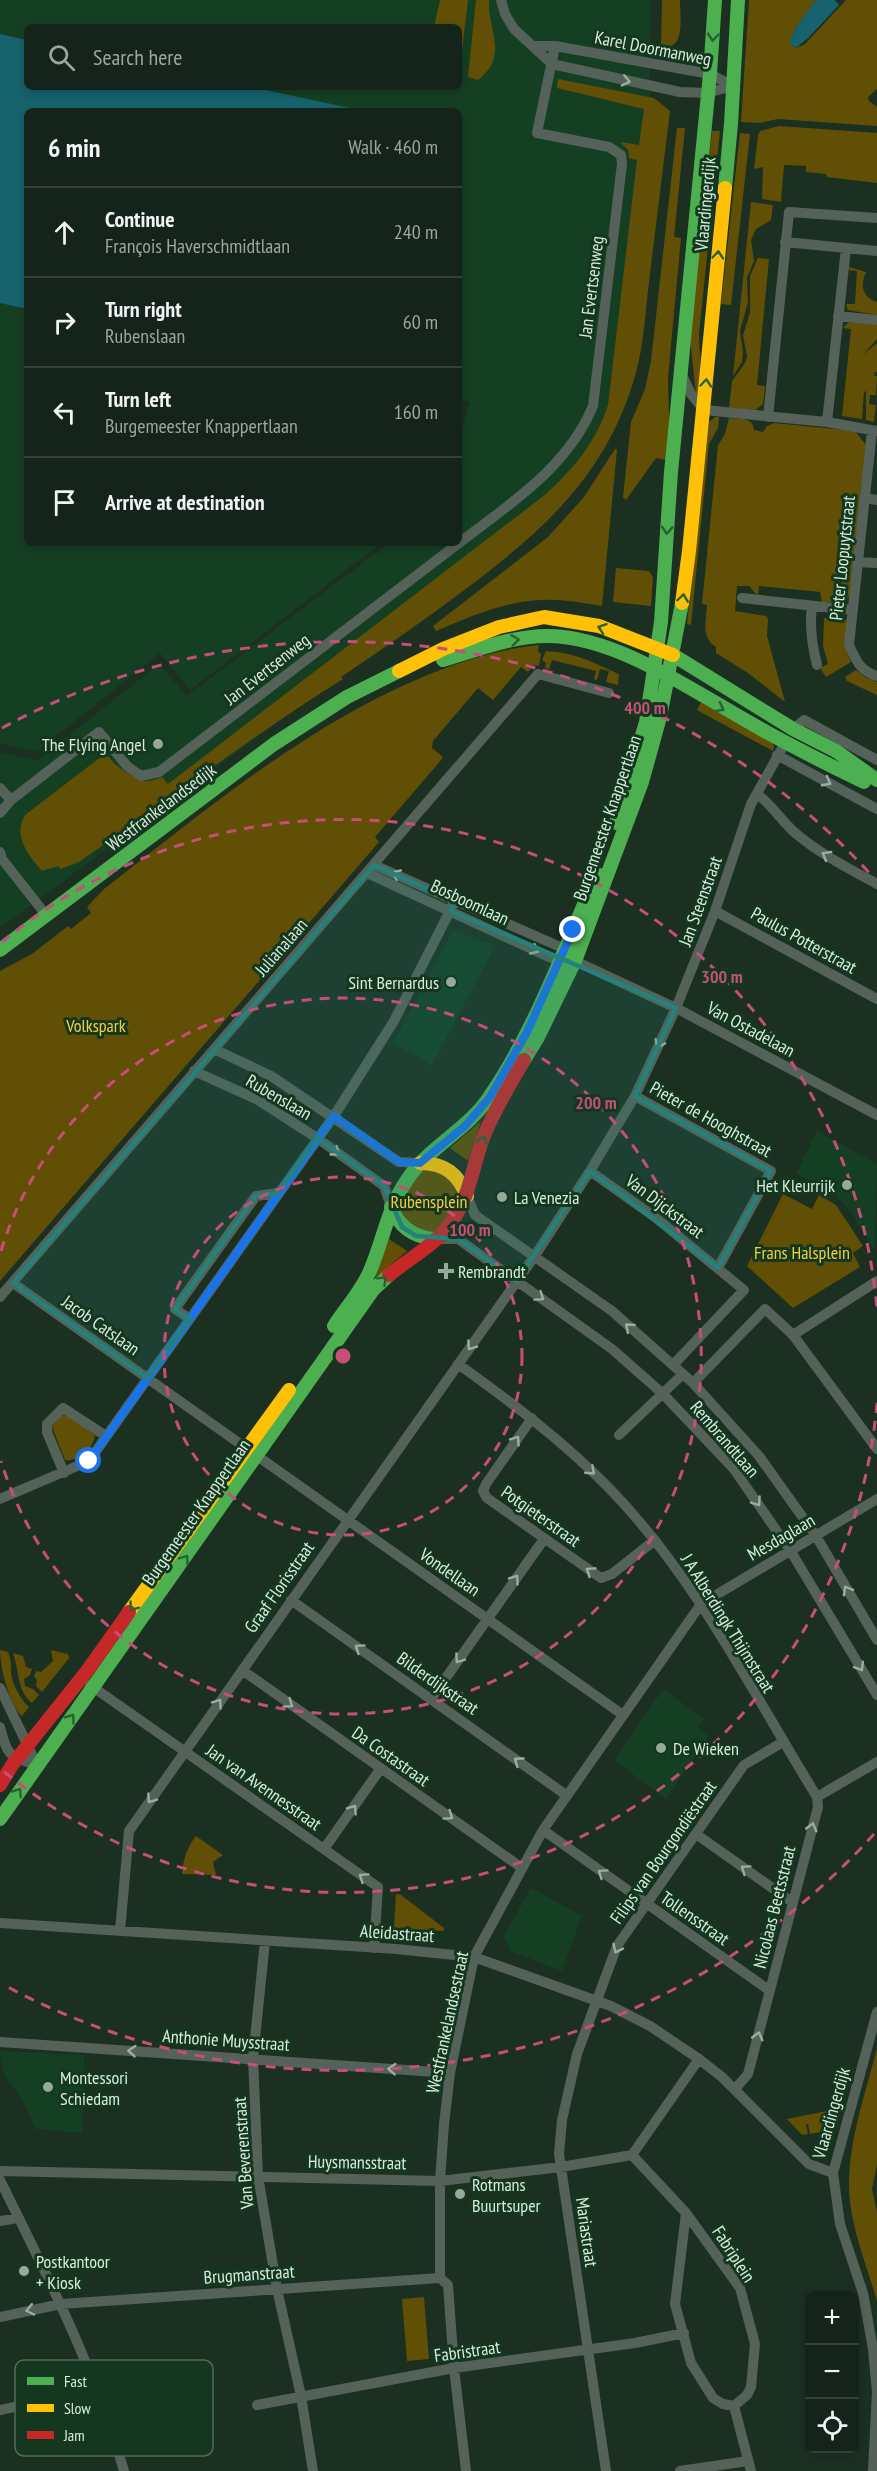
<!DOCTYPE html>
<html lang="en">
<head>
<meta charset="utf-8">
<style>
	body { margin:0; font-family:"PT Sans Narrow",sans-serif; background:#1e2c23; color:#f1f3f6 }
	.controls { position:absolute; right:18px; bottom:18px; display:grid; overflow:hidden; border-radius:9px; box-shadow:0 3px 9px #0003 }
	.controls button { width:54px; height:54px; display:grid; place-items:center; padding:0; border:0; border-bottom:2px solid #344139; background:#15241a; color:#f1f3f6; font:30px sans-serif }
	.stop { position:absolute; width:18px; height:18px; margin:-14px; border:4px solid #1a73e8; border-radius:50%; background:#fff }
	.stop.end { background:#1a73e8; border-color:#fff; box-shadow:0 2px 6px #0008 }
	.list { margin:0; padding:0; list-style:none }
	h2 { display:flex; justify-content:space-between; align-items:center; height:78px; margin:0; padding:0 24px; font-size:26px }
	h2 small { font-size:20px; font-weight:400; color:#9da4a2 }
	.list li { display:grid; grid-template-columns:39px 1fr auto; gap:18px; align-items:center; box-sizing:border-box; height:90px; padding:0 24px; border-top:2px solid #344139 }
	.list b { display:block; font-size:22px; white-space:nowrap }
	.list p { margin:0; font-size:20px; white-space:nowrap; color:#9da4a2 }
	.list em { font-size:20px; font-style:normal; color:#9da4a2 }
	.icon { flex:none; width:33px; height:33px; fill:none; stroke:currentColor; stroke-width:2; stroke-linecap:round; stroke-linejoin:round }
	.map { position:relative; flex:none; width:877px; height:2471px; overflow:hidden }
	.search { position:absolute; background:#15241a; box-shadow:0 3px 9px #0003; left:24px; top:24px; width:438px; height:66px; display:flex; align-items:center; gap:15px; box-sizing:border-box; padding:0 21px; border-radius:9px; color:#9da4a2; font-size:22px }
	.panel { position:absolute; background:#15241a; box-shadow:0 3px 9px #0003; left:24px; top:108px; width:438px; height:438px; border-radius:9px }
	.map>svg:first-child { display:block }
	.built { fill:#153f23 }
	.green { fill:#604f05 }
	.water { fill:#16626d }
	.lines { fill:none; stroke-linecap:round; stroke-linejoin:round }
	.street { stroke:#556259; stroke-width:10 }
	.fast { stroke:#4caf50; stroke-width:14 }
	.slow { stroke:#ffc107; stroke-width:14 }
	.jam { stroke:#c62828; stroke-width:14 }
	.oneway { stroke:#286230 }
	.oneway2 { stroke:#9caea0 }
	.route { stroke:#1a73e8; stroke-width:8 }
	.marked { fill:#238279; fill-opacity:0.2; stroke:#238279; stroke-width:4.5; stroke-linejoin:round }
	.ring { fill:none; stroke:#c74d7b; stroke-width:3; stroke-dasharray:10 8 }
	.poi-dot { fill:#96aa9a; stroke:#14381f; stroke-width:2 }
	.labels { text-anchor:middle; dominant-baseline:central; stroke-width:6; stroke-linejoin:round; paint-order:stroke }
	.street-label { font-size:18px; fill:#d7ecdb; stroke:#14381f }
	.poi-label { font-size:18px; fill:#d7ecdb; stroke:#14381f; text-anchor:start }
	.park-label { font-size:18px; fill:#f7cc3f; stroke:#14381f }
	.key { fill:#14381f; stroke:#4e6e57; stroke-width:1.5 }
	.key-label { font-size:16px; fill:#d7ecdb }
	.centre { fill:#c74d7b; stroke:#14381f; stroke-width:3 }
	.ring-label { font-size:18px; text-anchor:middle; font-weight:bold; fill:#c74d7b; stroke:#14381f; stroke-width:6; stroke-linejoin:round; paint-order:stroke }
</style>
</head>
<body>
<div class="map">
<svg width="877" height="2471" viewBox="0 0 877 2471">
	<rect width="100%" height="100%" fill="#1c3022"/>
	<path class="built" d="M0 0H651L649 119 607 421 575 472 475 575 0 928V752L37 761 159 664 187 696 389 543H459V440L470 402 459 399V111H344L231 87H459V27H27V44L0 38Z
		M0 300 27 306V543H381L190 690 160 653 36 752 0 743Z
		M453 930 495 946 432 1065 393 1043Z
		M817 1131 877 1164 875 1252 851 1212 837 1197 796 1173Z
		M663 1689 704 1719 698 1729 709 1736 666 1799 614 1760Z
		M531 1888 582 1916 562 1971 510 1951 504 1936Z
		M0 2051 84 2055 82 2133 36 2129 22 2099 4 2075Z"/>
	<path class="green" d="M440 0H468L459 76V27H434Z
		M476 0H489C487 30 510 55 478 80L468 77Z
		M662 0H680C680 17 686 52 661 46Z
		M749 0H816L797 26 789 42 796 48 805 44 846 0H877V89L868 97 869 101 877 107V126L778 119 760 123 741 122Z
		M558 79 654 98 670 111C663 168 656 225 649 282 645 312 644 346 635 376 607 474 545 529 467 588 426 619 384 648 341 677L343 679C252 736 167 801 79 862L61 869 58 866 42 871C27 854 13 836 25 815L102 756 109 757C113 763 117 766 123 770 138 780 144 785 162 777L168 784 546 494C574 468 596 442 608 405L637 160 629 158 628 150 620 142 639 145 644 109 557 88Z
		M779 126 877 133V183L827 177 826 174 806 172V166L784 165 781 202 762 199 763 167 754 169 758 136 760 131Z
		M677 128H685L674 237 681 238 668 377 669 420 666 460 656 458 626 500 623 497 631 422 645 389 651 361Z
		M712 131H720L699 334 701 377 699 395H696L690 338Z
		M740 133 750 134 731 305 721 304Z
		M751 202 773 205 771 220 756 229 751 240 754 261 747 278 748 302 740 331 743 352 742 362 733 376Z
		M758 258 769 259 757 385 765 386 763 404 755 410 729 408 732 381 745 363 747 356 743 335 750 313V276Z
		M849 267 866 272C860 285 862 297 877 302V315L848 310 846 304H855L857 271 849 270Z
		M849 322 877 323V339L864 354 877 343V372H875L874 376H877L876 395H870L869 404 876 405 874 422 866 420V391L864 392 862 419 842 416 851 329 843 328Z
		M715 417H719L718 428 709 444 691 625 687 624 709 422Z
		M729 418C740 419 753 417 754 430L763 432 767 426 774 423 855 431 866 445 850 594 847 600 841 602H822L820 592 759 586 758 594H756L749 586H737L735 611 766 616 768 619 767 636 785 702 748 673 716 653V647C701 638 706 621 707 605L702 604 718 445 725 434Z
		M615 449 617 450 602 606C582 603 562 599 542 600 505 601 469 617 436 631L433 626 548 537 584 497Z
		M616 568 649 571 653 577 651 606 613 602Z
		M824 618 848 620 846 650 851 662 826 677 820 668 828 664 823 646Z
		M539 645 538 651 541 654 539 666 534 665 528 672 521 667 493 700 478 688 433 741 432 748 442 756V759L375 837 379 842 0 1281V971L32 954 68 926 71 929 91 913 87 907 104 889C206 810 305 726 425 676 461 661 500 649 539 645Z
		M546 651C576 653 592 662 619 674L618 685 606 682 609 671 600 669 597 680 594 679 596 671 552 660 549 669 545 668 546 663 542 660Z
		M856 670 865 677 877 682V695L847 681 845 677Z
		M701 702 772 742 774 746 773 751 697 710Z
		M481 1121 468 1161 450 1148Z
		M429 1167 455 1180 460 1196 441 1227 431 1234 401 1220 398 1200 416 1175Z
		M783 1194 812 1209 819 1195 836 1205 863 1246 853 1253 860 1267 793 1308 747 1266Z
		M389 1239 407 1251 376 1277H375Z
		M67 1415 95 1435C94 1448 79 1462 65 1460L52 1427 61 1416Z
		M0 1650 8 1652C11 1660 11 1663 11 1671 11 1682 21 1700 29 1707L22 1716C9 1705 0 1667 0 1650Z
		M51 1650 68 1654 69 1658 42 1692 36 1686 37 1680 34 1676 36 1671 41 1672 53 1661Z
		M13 1653 23 1656 26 1667 32 1669 30 1675 24 1679 25 1686 33 1689 39 1695 32 1703C17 1692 19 1669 13 1653Z
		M196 1836 223 1855 213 1862 216 1875 182 1874C183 1860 187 1847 196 1836Z
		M396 1894 401 1895 444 1928V1931L394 1928Z
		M877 2048V2164L872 2189 877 2212V2301C866 2263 849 2223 849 2184 849 2139 866 2092 877 2048Z
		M837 2109 831 2130 810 2134 808 2124H806L808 2134 802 2135 787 2119Z
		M424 2297 429 2359 407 2361 402 2299Z"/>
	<path class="water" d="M816 0H835L839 5 808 38 796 48 789 42 797 26Z
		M0 34 27 40V87H251L365 111H27V309L0 303Z"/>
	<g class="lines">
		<path class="street" d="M501 0 505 14 514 29 552 64 680 92 707 93 733 86
			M535 46H555L710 74 733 86
			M785 242 877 251
			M838 316 877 320
			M681 373 691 394 704 410 827 422 877 431
			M768 417 789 212 877 218
			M827 422 846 248
			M872 431 849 645C856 660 860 671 877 676
			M865 498 877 500
			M459 543C511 503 567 468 593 406L622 164 621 155 609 147 537 133 555 46
			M858 562 877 563
			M742 598 853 610
			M812 607C809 627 812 645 817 665
			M793 729 804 720 877 760
			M777 755 877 809
			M0 788 11 800
			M757 794C771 804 780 819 793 831 818 853 848 868 877 884
			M0 813 11 800 99 732 127 766 141 776 159 772 459 543
			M0 852 2 859 46 915
			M374 865 565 949 575 961 676 1008 877 1115
			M367 873 549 957 563 961
			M715 911 877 999
			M214 1049 271 1076 399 1162 420 1163
			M194 1071 258 1100 317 1138 384 1186 391 1207
			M635 1096 771 1171 718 1268
			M590 1171 656 1218 744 1290 673 1365
			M467 1196 475 1215 612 1311 693 1383 759 1456 816 1536 877 1640
			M434 1239H458L612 1349 663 1394 733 1468 790 1550 877 1695
			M13 1283 623 1715
			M0 1297 538 674 609 693
			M190 1319 175 1309 256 1196 278 1193
			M793 1335 877 1281
			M458 1364C511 1402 563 1441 609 1488 696 1577 752 1692 817 1797
			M693 1383 765 1309 793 1335 877 1449
			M532 1418 486 1484 483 1491 487 1498 601 1578 612 1574 655 1540
			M619 1435 683 1374
			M64 1473 47 1432V1424L63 1408 106 1436
			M0 1499 89 1461 334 1116 394 1021 455 901
			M291 1600 566 1795
			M242 1670 522 1868
			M90 1685 378 1887 374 1948
			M0 1688 37 1765
			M431 1699 544 1539
			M0 1727C8 1756 8 1756 37 1765
			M543 1830 770 1991
			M696 1834 792 1902
			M324 1849 381 1768
			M0 1923 396 1949 474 1957 611 2006 650 2026 699 2059 722 2077 809 2164 833 2173
			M120 1931 129 1831 534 1257 590 1171 635 1096 676 1008 715 911 751 804 785 743
			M265 1941 253 2058 258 2176 277 2289 301 2396 313 2471
			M0 2042 450 2073
			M735 2089 748 2074 818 1807 817 1797 877 1762
			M632 2155 699 2059
			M0 2171 440 2181 561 2167 632 2155 686 2213
			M0 2180C47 2275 95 2369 124 2471
			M686 2213 740 2288 755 2344 751 2387 747 2395 734 2406 723 2404 713 2398 691 2363 675 2304Z
			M0 2221 18 2218
			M0 2317 61 2304 440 2278
			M257 2405 454 2368 635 2343 684 2333
			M734 2406 751 2471
			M0 2410 96 2389
			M114 2435 160 2425
			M466 2471 454 2368 448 2285 440 2278V2181L444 2124 450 2073 474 1957 543 1830 701 1604 877 1499
			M606 2471 559 2154 562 2120 577 2054 617 1946 744 1765 783 1742
			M680 2471 748 2461
			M873 2471 877 2392 873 2349 863 2293 840 2224 833 2173 877 2012"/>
		<path class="fast" d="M725 188 731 124 738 0
			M673 655 793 729 836 751 877 780
			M443 660C477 650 514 635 550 636 620 638 694 692 754 725 790 746 827 764 864 782
			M616 823 646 722 661 622 671 472 710 74 715 0
			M0 950 274 744 347 697 399 671
			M524 1060 538 1037 575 961 642 782 660 717 682 603
			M391 1207C399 1227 413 1237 434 1239
			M334 1326C345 1309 361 1291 369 1273 383 1242 387 1209 407 1180 428 1147 468 1130 490 1096 535 1030 565 947 597 874
			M0 1819 373 1290 389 1275"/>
		<path class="slow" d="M682 603 689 551 725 188
			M399 671 443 649 499 627 544 617 599 626 673 655
			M420 1163C445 1163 458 1174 467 1196
			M129 1612 289 1390"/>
		<path class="jam" d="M389 1275C406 1261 434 1245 447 1228 470 1200 471 1171 483 1138 494 1110 509 1086 524 1060
			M0 1785 12 1765 87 1671 129 1612"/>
	</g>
	<defs><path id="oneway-chevron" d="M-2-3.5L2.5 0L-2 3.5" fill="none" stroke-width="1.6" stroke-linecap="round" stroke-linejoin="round" transform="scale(1.5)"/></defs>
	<g class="oneway">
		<use href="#oneway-chevron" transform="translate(713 37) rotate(95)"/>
		<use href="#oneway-chevron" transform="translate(718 255) rotate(-85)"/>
		<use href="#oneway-chevron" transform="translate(706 383) rotate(-85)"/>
		<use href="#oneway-chevron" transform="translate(667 530) rotate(94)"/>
		<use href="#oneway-chevron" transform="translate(683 598) rotate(-82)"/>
		<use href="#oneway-chevron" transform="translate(602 628) rotate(-161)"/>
		<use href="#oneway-chevron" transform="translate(515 640) rotate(-7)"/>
		<use href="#oneway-chevron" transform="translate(720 708) rotate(29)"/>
		<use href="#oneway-chevron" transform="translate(483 1140) rotate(-71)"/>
		<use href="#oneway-chevron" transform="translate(383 1280) rotate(-44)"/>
		<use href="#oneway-chevron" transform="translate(185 1559) rotate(-55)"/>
		<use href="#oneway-chevron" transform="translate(133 1607) rotate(126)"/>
		<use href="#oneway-chevron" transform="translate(71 1718) rotate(-54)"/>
		<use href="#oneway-chevron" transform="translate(18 1792) rotate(-56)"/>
	</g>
	<g class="oneway2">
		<use href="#oneway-chevron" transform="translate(626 81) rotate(13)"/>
		<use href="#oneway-chevron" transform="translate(827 782) rotate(28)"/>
		<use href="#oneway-chevron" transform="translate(826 855) rotate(-150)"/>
		<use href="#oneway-chevron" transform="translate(396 874) rotate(-156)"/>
		<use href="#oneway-chevron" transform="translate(535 950) rotate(25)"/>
		<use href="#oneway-chevron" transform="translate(659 1044) rotate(115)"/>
		<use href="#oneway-chevron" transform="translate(336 1152) rotate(36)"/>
		<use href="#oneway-chevron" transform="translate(540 1297) rotate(35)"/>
		<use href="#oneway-chevron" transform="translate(629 1327) rotate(-139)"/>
		<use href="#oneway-chevron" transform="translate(471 1346) rotate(125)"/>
		<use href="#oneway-chevron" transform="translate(516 1440) rotate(-55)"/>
		<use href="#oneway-chevron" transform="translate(591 1471) rotate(43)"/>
		<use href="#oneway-chevron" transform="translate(757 1502) rotate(55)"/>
		<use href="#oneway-chevron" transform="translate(590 1571) rotate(-146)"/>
		<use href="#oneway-chevron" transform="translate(515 1579) rotate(-55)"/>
		<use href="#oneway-chevron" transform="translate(847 1590) rotate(-120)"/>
		<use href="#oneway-chevron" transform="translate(359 1648) rotate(-145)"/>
		<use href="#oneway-chevron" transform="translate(459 1659) rotate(125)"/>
		<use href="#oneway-chevron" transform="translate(860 1667) rotate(59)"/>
		<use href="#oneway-chevron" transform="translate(218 1703) rotate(-55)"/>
		<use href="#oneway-chevron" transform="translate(289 1704) rotate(35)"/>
		<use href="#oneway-chevron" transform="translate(518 1761) rotate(-144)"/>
		<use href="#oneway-chevron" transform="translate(151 1799) rotate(125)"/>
		<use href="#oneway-chevron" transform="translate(353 1809) rotate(-55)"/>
		<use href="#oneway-chevron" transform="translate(449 1816) rotate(35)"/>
		<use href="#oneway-chevron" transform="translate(812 1827) rotate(-75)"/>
		<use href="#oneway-chevron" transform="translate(745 1869) rotate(-145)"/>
		<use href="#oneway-chevron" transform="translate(602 1873) rotate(-145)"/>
		<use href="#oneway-chevron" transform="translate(363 1877) rotate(-145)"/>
		<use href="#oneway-chevron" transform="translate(617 1949) rotate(116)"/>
		<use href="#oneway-chevron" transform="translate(758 2036) rotate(-75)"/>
		<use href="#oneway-chevron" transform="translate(132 2051) rotate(-176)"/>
		<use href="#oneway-chevron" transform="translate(392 2069) rotate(-176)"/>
		<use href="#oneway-chevron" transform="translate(30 2310) rotate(168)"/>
	</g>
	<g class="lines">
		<path class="route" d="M89 1461 334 1116 399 1162 420 1163 465 1126 490 1097 527 1032 573 930"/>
	</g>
	<path class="marked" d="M374 865 455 901 451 911 676 1008 635 1096 771 1171 718 1268 590 1171 517 1281 458 1239 416 1236 402 1227 384 1186 317 1138 278 1193 256 1196 175 1309 190 1319 147 1378 13 1283Z"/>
	<g class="ring">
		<circle cx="343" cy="1356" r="179"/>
		<path d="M1 1251A358 358 0 1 1 1 1461"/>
		<path d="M877 1403A536 536 0 0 1 2 1770M2 942A536 536 0 0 1 877 1309"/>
		<path d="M874 1834A715 715 0 0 1 2 1984M2 728A715 715 0 0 1 874 878"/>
	</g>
	<g class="poi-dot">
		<circle cx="158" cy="744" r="6"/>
		<circle cx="451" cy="982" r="6"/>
		<circle cx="847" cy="1185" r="6"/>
		<circle cx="502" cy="1197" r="6"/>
		<path d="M443 1262h6v6h6v6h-6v6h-6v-6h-6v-6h6z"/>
		<circle cx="661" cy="1748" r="6"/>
		<circle cx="48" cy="2087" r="6"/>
		<circle cx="460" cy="2194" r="6"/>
		<circle cx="24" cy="2271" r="6"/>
	</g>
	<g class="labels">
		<g class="street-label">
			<text transform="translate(653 48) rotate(11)">Karel Doormanweg</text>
			<text transform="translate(705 204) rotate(-85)">Vlaardingerdijk</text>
			<text transform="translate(591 287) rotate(-83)">Jan Evertsenweg</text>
			<text transform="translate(842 558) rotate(-84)">Pieter Loopuytstraat</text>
			<text transform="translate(267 669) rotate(-38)">Jan Evertsenweg</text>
			<text transform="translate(161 807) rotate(-37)">Westfrankelandsedijk</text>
			<text transform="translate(607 818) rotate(-71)">Burgemeester Knappertlaan</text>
			<text transform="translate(700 901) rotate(-70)">Jan Steenstraat</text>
			<text transform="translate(470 902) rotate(25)">Bosboomlaan</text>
			<text transform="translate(804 940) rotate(29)">Paulus Potterstraat</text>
			<text transform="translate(281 947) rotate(-49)">Julianalaan</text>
			<text transform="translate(751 1029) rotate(28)">Van Ostadelaan</text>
			<text transform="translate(279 1097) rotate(30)">Rubenslaan</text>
			<text transform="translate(711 1119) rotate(29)">Pieter de Hooghstraat</text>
			<text transform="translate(665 1206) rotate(37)">Van Dijckstraat</text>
			<text transform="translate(101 1325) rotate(35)">Jacob Catslaan</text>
			<text transform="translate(725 1439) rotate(49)">Rembrandtlaan</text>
			<text transform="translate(196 1512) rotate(-55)">Burgemeester Knappertlaan</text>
			<text transform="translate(541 1516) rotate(35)">Potgieterstraat</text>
			<text transform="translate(781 1537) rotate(-30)">Mesdaglaan</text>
			<text transform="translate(450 1572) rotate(35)">Vondellaan</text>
			<text transform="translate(279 1587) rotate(-55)">Graaf Florisstraat</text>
			<text transform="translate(728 1623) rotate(58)">J A Alberdingk Thijmstraat</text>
			<text transform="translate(438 1683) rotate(35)">Bilderdijkstraat</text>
			<text transform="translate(391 1756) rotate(35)">Da Costastraat</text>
			<text transform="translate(264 1787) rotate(35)">Jan van Avennesstraat</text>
			<text transform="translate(663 1852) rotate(-55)">Filips van Bourgondiëstraat</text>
			<text transform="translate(774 1907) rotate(-76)">Nicolaas Beetsstraat</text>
			<text transform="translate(695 1918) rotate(35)">Tollensstraat</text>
			<text transform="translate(397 1933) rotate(4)">Aleidastraat</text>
			<text transform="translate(447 2022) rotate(-78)">Westfrankelandsestraat</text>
			<text transform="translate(226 2040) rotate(4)">Anthonie Muysstraat</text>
			<text transform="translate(831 2113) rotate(-74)">Vlaardingerdijk</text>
			<text transform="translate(243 2153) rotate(-94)">Van Beverenstraat</text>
			<text transform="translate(357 2162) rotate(1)">Huysmansstraat</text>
			<text transform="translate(587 2232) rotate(82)">Mariastraat</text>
			<text transform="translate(734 2254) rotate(57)">Fabriplein</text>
			<text transform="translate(249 2274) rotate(-4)">Brugmanstraat</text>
			<text transform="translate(467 2351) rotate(-8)">Fabristraat</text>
		</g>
		<g class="poi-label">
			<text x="146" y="744" text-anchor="end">The Flying Angel</text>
			<text x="439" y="982" text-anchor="end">Sint Bernardus</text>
			<text x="835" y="1185" text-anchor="end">Het Kleurrijk</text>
			<text x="514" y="1197">La Venezia</text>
			<text x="458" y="1271">Rembrandt</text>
			<text x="673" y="1748">De Wieken</text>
			<text x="60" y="2077">Montessori<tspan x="60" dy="21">Schiedam</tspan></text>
			<text x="472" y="2184">Rotmans<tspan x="472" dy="21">Buurtsuper</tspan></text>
			<text x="36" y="2261">Postkantoor<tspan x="36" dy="21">+ Kiosk</tspan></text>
		</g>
		<g class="park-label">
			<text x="96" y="1025">Volkspark</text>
			<text x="429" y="1201">Rubensplein</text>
			<text x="802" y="1252">Frans Halsplein</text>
		</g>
	</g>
	<rect x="15" y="2360" width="198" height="96" rx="9" class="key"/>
	<rect x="27" y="2377" width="27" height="8" fill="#4caf50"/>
	<rect x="27" y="2404" width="27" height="8" fill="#ffc107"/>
	<rect x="27" y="2431" width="27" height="8" fill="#c62828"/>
	<g class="key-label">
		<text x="64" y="2387">Fast</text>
		<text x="64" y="2414">Slow</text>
		<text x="64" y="2441">Jam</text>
	</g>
	<circle cx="343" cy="1356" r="9" class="centre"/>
	<g class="ring-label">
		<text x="645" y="714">400 m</text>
		<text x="722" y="983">300 m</text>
		<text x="596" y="1109">200 m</text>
		<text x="470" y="1236">100 m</text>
	</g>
</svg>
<div class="controls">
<button>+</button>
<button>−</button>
<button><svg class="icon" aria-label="locate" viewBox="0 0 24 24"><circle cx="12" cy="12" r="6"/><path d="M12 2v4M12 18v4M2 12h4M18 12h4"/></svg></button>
</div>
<div class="stop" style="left:89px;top:1461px"></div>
<div class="stop end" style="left:573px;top:930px"></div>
<div class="search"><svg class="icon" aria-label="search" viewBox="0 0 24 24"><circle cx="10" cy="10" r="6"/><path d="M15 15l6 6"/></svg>Search here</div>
<section class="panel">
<h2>6 min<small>Walk · 460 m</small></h2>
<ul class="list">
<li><svg class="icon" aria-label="ahead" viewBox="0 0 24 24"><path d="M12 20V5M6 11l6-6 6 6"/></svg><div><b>Continue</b><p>François Haverschmidtlaan</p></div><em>240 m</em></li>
<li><svg class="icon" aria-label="right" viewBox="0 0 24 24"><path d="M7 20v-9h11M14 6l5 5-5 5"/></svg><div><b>Turn right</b><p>Rubenslaan</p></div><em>60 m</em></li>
<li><svg class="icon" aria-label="left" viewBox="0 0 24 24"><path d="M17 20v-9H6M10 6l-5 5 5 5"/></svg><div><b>Turn left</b><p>Burgemeester Knappertlaan</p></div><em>160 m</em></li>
<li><svg class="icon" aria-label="arrive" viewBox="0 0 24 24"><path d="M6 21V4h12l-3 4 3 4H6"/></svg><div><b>Arrive at destination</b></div></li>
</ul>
</section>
</div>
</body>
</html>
